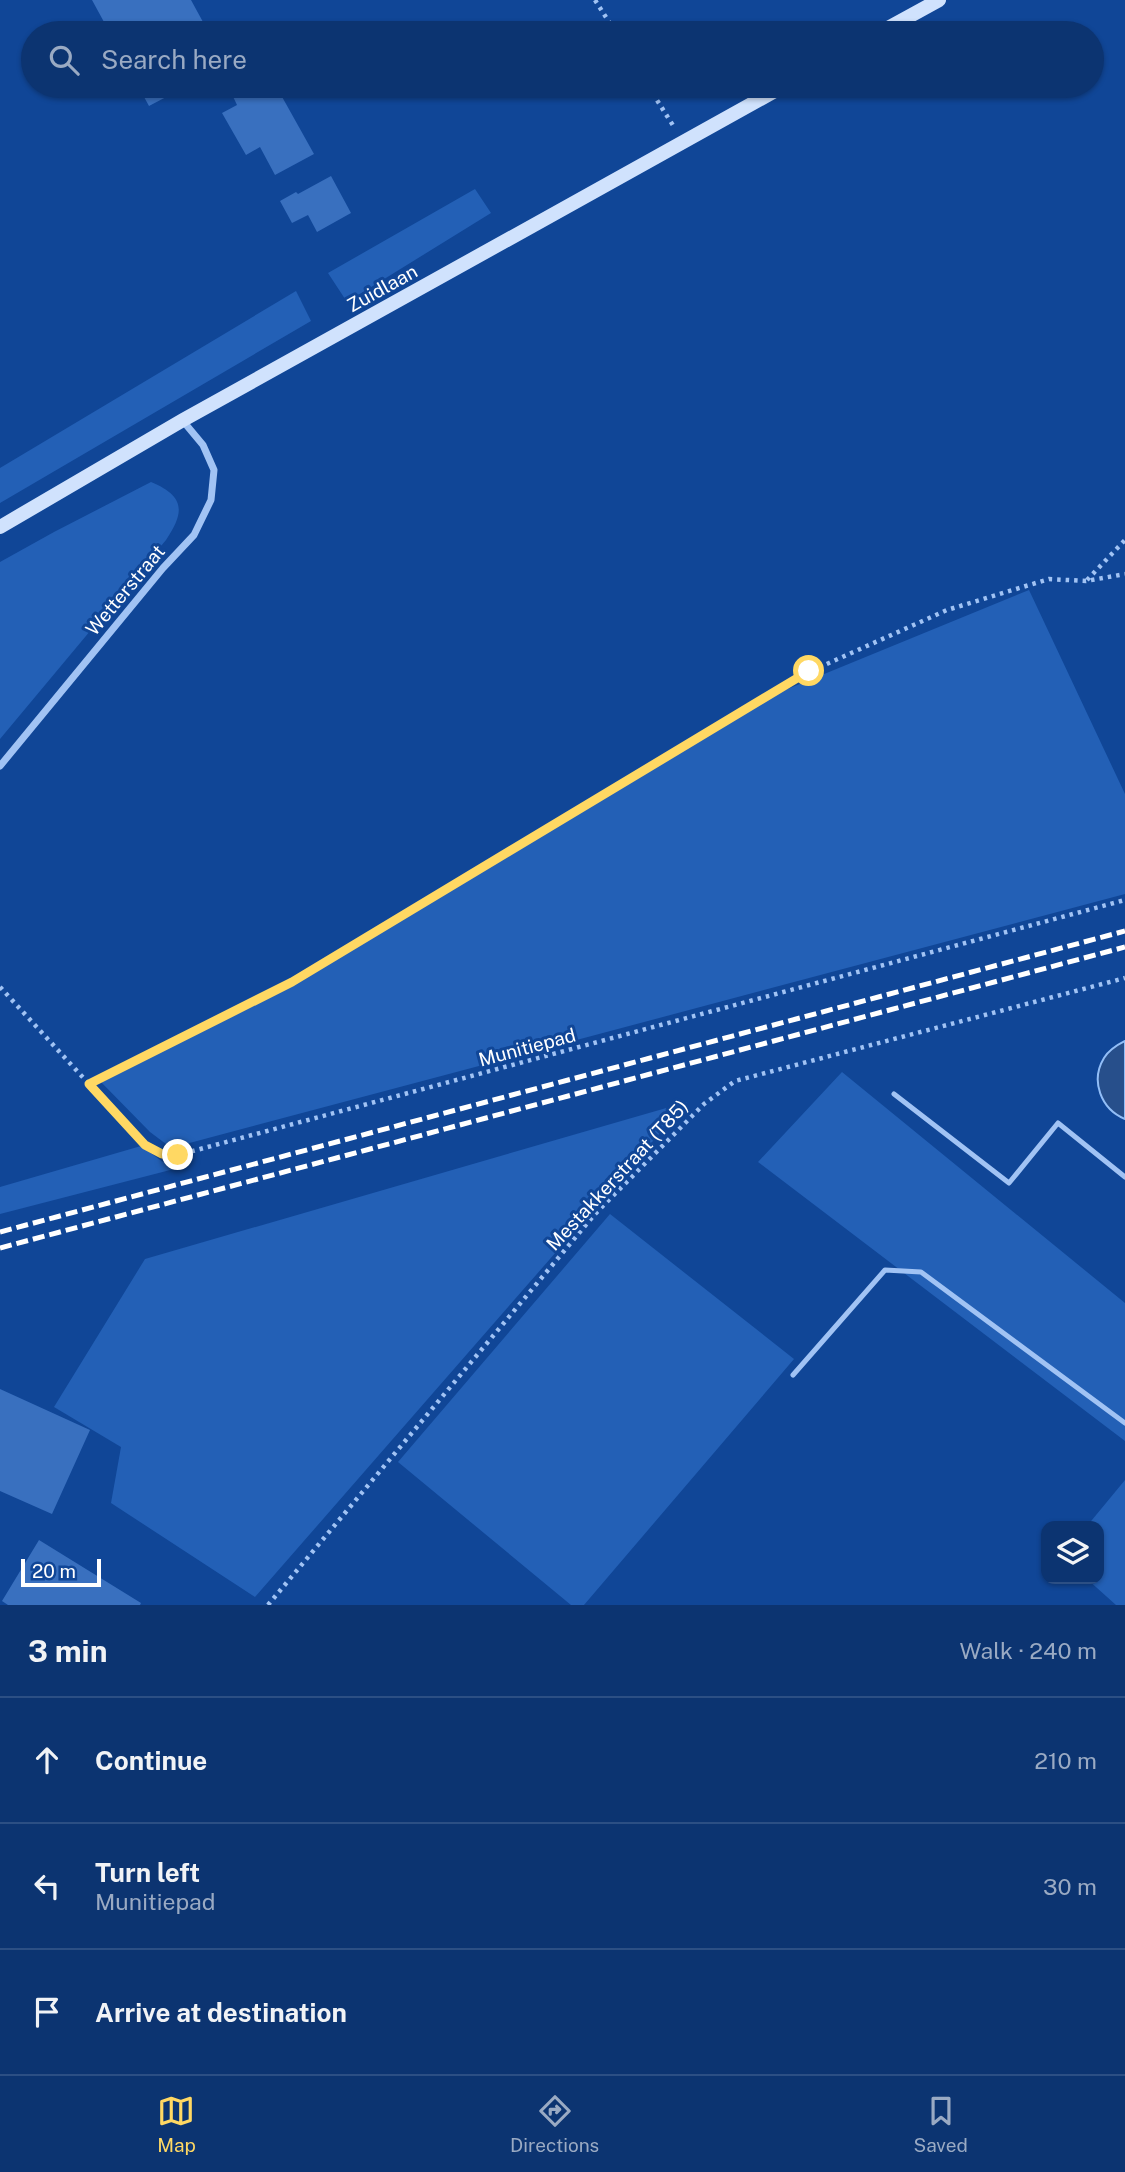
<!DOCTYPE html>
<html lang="en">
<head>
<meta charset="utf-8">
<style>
	body { margin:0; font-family:"Public Sans",sans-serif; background:#153c76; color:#f1f3f6 }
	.controls { position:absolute; right:21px; bottom:21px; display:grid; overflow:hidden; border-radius:14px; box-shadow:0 2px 5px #0004 }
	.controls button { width:63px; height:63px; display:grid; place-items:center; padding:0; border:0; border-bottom:2px solid #2c4f84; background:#0c3471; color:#f1f3f6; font:35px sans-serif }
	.scale { position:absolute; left:21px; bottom:18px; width:80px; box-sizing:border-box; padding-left:7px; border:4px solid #fff; border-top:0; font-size:19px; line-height:24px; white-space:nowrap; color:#fff; -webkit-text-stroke:5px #104697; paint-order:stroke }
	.stop { position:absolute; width:21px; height:21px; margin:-16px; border:5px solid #ffd863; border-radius:50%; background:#fff }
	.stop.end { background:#ffd863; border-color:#fff; box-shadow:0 2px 7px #0008 }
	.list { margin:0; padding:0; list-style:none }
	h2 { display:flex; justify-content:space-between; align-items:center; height:91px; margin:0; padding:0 28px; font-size:30px }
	h2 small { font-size:23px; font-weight:400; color:#9aaac3 }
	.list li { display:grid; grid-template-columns:46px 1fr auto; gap:21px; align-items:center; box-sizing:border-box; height:126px; padding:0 28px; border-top:2px solid #2c4f84 }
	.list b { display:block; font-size:26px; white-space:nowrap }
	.list p { margin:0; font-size:23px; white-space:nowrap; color:#9aaac3 }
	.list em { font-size:23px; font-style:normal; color:#9aaac3 }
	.icon { flex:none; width:38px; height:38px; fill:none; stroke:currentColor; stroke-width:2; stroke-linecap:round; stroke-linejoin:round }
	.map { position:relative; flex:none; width:1125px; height:1605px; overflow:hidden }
	.search { position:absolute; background:#0c3471; box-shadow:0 2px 5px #0004; left:21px; right:21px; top:21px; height:77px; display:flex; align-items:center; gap:18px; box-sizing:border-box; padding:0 24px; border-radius:38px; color:#9aaac3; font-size:26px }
	.sheet { height:469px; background:#0c3471 }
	nav { display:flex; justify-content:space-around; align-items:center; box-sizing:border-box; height:98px; border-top:2px solid #2c4f84; background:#0c3471; font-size:19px; color:#9aaac3 }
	nav a { display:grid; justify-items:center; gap:4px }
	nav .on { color:#ffd863 }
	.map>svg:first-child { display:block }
	.green { fill:#2360b6 }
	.water { fill:#274f8b; stroke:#92bef7; stroke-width:2 }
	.building { fill:#3970bf }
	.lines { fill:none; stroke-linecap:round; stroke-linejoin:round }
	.path { stroke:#a1c3f4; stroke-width:4.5; stroke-dasharray:3.5 5; stroke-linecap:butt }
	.lane { stroke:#a1c3f4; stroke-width:5 }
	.street { stroke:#a1c3f4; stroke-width:7 }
	.secondary { stroke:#d0e2fd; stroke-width:14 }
	.rail { stroke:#fff; stroke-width:5; stroke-dasharray:12 5; stroke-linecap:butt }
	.route { stroke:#ffd863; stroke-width:9 }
	.labels { text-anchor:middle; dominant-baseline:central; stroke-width:6; stroke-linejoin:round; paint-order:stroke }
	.street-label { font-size:19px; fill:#fff; stroke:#104697 }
</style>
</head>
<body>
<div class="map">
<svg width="1125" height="1605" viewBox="0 0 1125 1605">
	<rect width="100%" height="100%" fill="#104697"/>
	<path class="green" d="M475 189 491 213 347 302 328 273Z
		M296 291 311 321 0 503V468Z
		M151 482C185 496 185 512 166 540L0 739V562L54 532Z
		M1029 590 1125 794V894L182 1145 166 1144 150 1132 99 1080 308 975 739 709Z
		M842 1072 1125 1303V1441L758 1162Z
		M687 1102 255 1597 111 1503 121 1447 54 1407 145 1259Z
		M141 1146 163 1162H175L178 1168 0 1214V1187Z
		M610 1214 794 1359 584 1605H571L398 1462Z
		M1125 1480V1605H1116L1087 1579H1099V1526H1087Z"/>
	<path class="water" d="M1125 1041V1119C1101 1109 1090 1081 1104 1058 1109 1050 1117 1045 1125 1041Z"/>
	<path class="building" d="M92 0H191L209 33H110Z
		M138 86H187L149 106Z
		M228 86H276L314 154 275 175 260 147 246 155 222 113 237 105Z
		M331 176 351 213 317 232 308 215 292 223 280 201 296 192 298 194Z
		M0 1389 90 1430 52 1514 0 1491Z
		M39 1540 141 1603 140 1605H8L2 1601Z"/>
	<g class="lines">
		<path class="path" d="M595 0 616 33
			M648 86 674 127
			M1087 580 1125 540
			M0 987 145 1145 162 1154 178 1155 1125 900
			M89 1085 292 982 809 672 947 610 1049 579 1086 581 1125 574
			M268 1605 595 1214 704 1104 735 1081 1125 978"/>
		<path class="lane" d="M894 1094 1009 1183 1058 1123 1125 1177
			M793 1375 885 1270 921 1272 1125 1423"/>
		<path class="street" d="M0 766 163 568 194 535 211 500 214 470 203 445 183 421"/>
		<path class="secondary" d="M879 33 939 0
			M0 527 183 420 784 86"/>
		<path class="rail" d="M0 1232 1125 931
			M0 1248 1125 947"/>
	</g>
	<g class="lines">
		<path class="route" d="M178 1155 162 1154 145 1145 89 1084 292 982 809 671"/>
	</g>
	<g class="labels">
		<g class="street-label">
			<text transform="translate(382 288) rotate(-29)">Zuidlaan</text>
			<text transform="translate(125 590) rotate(-50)">Wetterstraat</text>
			<text transform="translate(527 1047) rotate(-15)">Munitiepad</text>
			<text transform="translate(617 1175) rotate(-47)">Mestakkerstraat (T85)</text>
		</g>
	</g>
</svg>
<div class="controls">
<button><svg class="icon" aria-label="layers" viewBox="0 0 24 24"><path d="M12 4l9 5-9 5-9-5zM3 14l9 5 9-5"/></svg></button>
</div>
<div class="scale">20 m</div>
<div class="stop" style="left:809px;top:671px"></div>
<div class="stop end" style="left:178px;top:1155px"></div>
<div class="search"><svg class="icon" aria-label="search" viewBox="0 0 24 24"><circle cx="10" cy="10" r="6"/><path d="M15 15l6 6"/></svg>Search here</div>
</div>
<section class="sheet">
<h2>3 min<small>Walk · 240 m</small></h2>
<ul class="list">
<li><svg class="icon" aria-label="ahead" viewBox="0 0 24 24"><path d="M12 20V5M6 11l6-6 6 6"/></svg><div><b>Continue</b></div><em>210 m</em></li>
<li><svg class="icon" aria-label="left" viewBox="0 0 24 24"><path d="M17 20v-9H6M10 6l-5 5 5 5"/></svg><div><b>Turn left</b><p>Munitiepad</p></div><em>30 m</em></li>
<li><svg class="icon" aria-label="arrive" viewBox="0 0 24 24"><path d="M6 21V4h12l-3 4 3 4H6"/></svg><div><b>Arrive at destination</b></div></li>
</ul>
</section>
<nav>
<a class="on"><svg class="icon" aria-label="map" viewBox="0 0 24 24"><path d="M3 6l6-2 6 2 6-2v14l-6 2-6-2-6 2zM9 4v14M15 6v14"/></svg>Map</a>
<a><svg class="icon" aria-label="directions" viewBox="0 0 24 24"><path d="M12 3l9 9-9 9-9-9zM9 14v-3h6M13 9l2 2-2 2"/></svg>Directions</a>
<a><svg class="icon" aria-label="saved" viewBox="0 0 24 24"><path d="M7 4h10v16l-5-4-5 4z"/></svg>Saved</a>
</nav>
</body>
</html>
